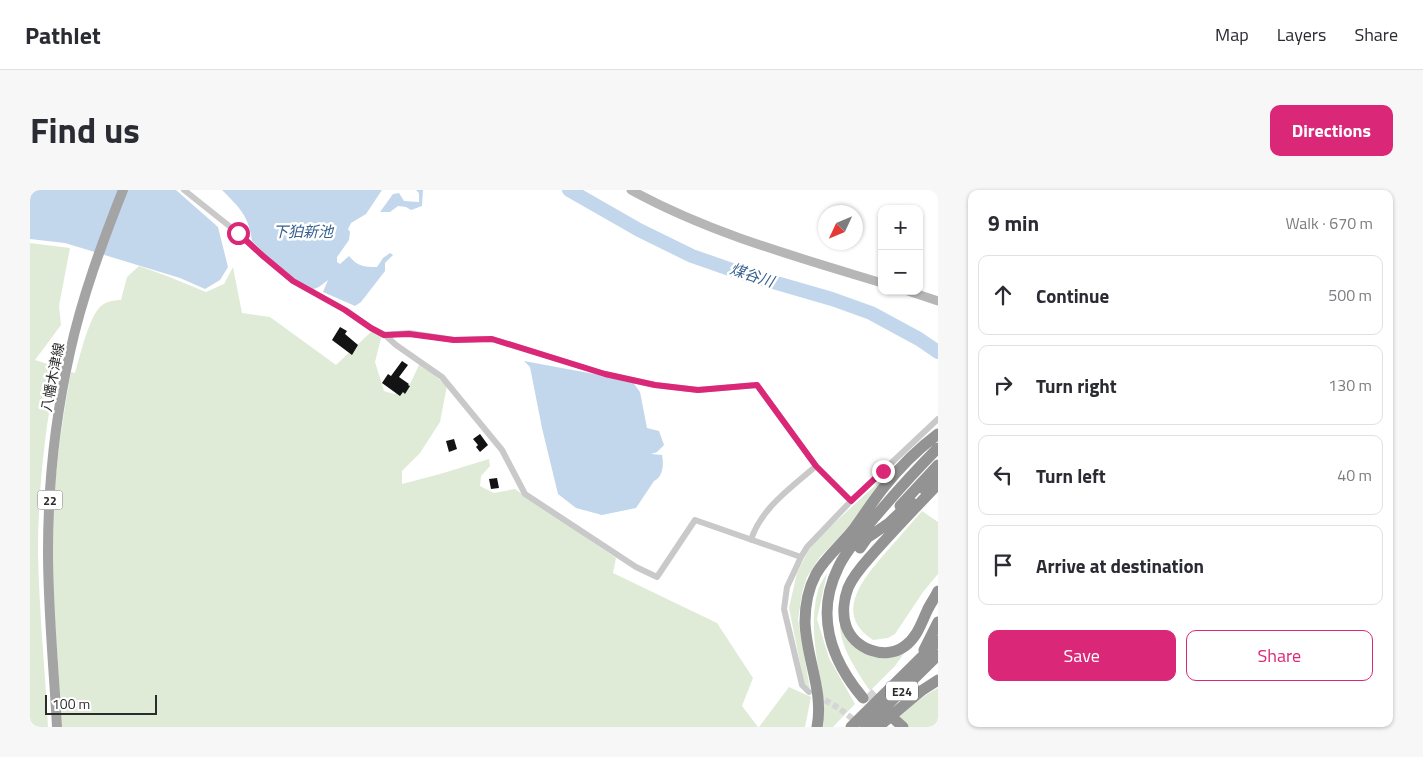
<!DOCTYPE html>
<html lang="en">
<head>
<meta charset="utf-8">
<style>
	body { margin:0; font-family:"Titillium Web","Noto Sans JP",sans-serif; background:#f7f7f7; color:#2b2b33 }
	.controls { position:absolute; right:15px; top:15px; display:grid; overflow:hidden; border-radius:10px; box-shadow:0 1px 4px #0004 }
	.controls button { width:45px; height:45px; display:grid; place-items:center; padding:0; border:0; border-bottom:1px solid #e1e1e2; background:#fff; color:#2b2b33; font:25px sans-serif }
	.compass { position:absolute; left:788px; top:15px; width:45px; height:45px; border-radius:50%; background:#fff; box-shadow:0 1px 4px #0004; rotate:226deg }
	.scale { position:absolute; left:15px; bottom:12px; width:112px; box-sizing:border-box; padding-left:5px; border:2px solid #2c2c2c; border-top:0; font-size:14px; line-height:18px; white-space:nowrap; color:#2c2c2c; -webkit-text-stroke:4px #fff; paint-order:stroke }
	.stop { position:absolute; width:15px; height:15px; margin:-11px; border:4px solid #db2777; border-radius:50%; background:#fff }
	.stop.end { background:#db2777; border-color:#fff; box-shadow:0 1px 5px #0008 }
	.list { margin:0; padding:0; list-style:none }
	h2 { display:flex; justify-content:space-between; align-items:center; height:65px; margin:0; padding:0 20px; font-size:21px }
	h2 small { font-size:16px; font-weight:400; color:#7c7c81 }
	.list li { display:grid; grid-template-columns:32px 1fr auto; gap:15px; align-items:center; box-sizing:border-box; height:80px; margin:0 10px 10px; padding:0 10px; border:1px solid #e1e1e2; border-radius:10px }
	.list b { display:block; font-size:19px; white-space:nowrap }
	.list em { font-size:16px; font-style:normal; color:#7c7c81 }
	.actions { display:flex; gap:10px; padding:15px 20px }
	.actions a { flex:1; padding:11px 0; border:1px solid #db2777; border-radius:10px; text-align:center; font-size:18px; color:#db2777 }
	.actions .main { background:#db2777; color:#fff }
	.icon { flex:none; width:28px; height:28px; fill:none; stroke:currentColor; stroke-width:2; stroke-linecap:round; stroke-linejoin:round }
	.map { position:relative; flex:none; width:908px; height:537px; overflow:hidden; border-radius:10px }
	header { display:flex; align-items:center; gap:30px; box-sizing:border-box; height:70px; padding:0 25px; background:#fff; border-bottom:1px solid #e1e1e2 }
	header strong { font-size:24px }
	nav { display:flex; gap:28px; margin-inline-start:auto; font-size:18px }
	.intro { display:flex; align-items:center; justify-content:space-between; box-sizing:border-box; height:120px; padding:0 30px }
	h1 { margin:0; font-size:35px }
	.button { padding:12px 22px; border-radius:10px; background:#db2777; color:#fff; font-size:18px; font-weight:700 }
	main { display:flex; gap:30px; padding:0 30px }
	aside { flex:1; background:#fff; border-radius:10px; box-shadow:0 1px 4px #0004 }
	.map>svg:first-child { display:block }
	.green { fill:#dfebd7 }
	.water { fill:#c2d6ec }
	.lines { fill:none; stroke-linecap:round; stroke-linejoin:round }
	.river { stroke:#c2d6ec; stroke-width:14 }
	.building { fill:#131313 }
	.street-tunnel { stroke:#d5d5d5; stroke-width:6; stroke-dasharray:6 3; stroke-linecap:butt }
	.highway-tunnel { stroke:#d5d5d5; stroke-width:11; stroke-dasharray:11 5.5; stroke-linecap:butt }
	.street { stroke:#c9c9c9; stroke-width:6 }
	.secondary { stroke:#b6b6b6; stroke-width:9 }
	.primary { stroke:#a4a4a4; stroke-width:10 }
	.highway { stroke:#939393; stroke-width:11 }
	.route { stroke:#db2777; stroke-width:6 }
	.labels { text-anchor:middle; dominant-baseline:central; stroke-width:5; stroke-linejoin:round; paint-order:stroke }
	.shield { fill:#fff; stroke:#6b6b6b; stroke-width:1 }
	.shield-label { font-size:12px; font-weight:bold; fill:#2c2c2c }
	.street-label { font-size:14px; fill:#2c2c2c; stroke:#fff }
	.water-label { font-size:15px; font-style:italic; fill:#366191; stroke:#fff }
</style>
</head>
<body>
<header>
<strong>Pathlet</strong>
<nav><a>Map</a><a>Layers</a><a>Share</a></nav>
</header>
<div class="intro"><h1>Find us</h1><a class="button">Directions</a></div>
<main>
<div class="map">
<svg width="908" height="537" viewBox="0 0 908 537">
	<rect width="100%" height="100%" fill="#fff"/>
	<path class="green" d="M0 53 40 58 29 116 31 135 5 170 27 177C15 238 8 300 8 362 9 421 15 479 18 537H0Z
		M109 76 137 86 176 102 194 94 203 77 212 123 240 127 306 175 342 141 352 145 345 172 354 201 364 204 378 198 390 173 417 196 410 232 390 263 372 281V294L410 284 459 269 460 276 451 286 450 296 464 303 485 299 586 368 583 383 687 433 723 488 712 516 728 537H32C29 479 23 421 22 363 22 301 30 242 41 182L45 183C50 166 58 131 69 118 74 112 83 110 91 110L97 87Z
		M862 280 818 338 790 367 777 387 772 403 768 430 780 499 774 493 759 418 767 383 778 361 790 346Z
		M892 321 908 332V384L893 402 865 444 858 448 843 450C802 423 834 388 857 361 869 348 880 334 892 321Z
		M797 383 787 429 799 468 825 514 803 537H791C796 521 793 503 790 488 785 458 780 430 788 400 790 394 794 388 797 383Z
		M810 432 830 461 848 468 875 462 865 476 840 501C827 481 809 456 810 432Z
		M759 497 781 507 775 537H729Z
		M908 498V537H879L867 527 896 505Z"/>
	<path class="water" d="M0 0H146L188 37 198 77 190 90 175 99 150 88 35 53 0 49Z
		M192 0H352L336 24 321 33 318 39 320 42 319 50 307 67V72L310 74 319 66C327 76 334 77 347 77L353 68 360 63 363 65 355 73V81L331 112 325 116 293 102 298 90C294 93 287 100 281 99 268 97 233 62 222 51 219 26 209 17 192 0Z
		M386 0H393L392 16 381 20 376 17 368 16 360 22H350L363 4 369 3 374 11 389 12V3Z
		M494 171 602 191 610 202 617 238 629 241 634 255 627 262 621 264 632 265C634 274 633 287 624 291L606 318 572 325 546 318 528 304 512 238 500 177Z"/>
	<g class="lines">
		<path class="river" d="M539 0 609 40 662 66 705 81 802 109 841 123 889 149 908 162"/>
	</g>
	<path class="building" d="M310 137 317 141 315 144 328 155 322 165 302 150Z
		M372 171 378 175 369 187 379 194 378 195 380 196 375 204 373 202 370 206 352 193 358 184 361 186Z
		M450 244 458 255 450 262 446 257 448 255 443 249Z
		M424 249 427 259 419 262 416 251Z
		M467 288 469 298 461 299 459 289Z"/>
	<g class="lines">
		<path class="street-tunnel" d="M787 506C803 514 816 522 828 534"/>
		<path class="highway-tunnel" d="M838 503 853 518"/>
		<path class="street" d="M154 0 208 43 233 66 263 91 315 120 341 138 355 145 366 155 412 187 472 260 495 304 606 377 627 387 665 330 771 367
			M355 145 379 143 424 150 462 149 575 184 625 195 668 200 727 195 786 276 821 311
			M721 350C731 318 762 297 786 276
			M779 502 772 495 754 419 757 397 771 367 777 357 821 311 908 229"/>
		<path class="secondary" d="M601 0C679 43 767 67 852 93
			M878 101 908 111"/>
		<path class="primary" d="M27 537C24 479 18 421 18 362 18 296 25 228 40 162 52 107 72 53 93 0"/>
		<path class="highway" d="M908 294C885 318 862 342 840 367 832 376 823 386 818 398 814 409 812 424 816 436 824 459 855 471 875 456 887 447 891 434 897 421 900 414 905 408 908 401
			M894 299 908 283
			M870 316 908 275
			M830 358 837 348 859 333 881 312
			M894 460 908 432
			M833 508C801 470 785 425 808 378 815 362 828 348 839 334 861 308 884 282 908 258
			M863 528 873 537
			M787 537C794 501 776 468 775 432 775 415 778 399 786 384 795 368 811 355 823 340 833 326 843 311 854 297 869 278 888 259 908 244
			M821 537 908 451
			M835 537 908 465
			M848 537 891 501 908 490"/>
	</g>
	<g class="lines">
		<path class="route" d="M208 43 233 66 263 91 315 120 341 138 354 145 379 144 424 150 462 149 575 184 625 195 668 200 727 195 786 276 821 311 853 281"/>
	</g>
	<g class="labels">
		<g class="shield">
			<rect x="7.5" y="300.5" width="25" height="19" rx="4"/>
			<rect x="856" y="491.5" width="32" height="19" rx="4"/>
		</g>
		<g class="shield-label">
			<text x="20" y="310">22</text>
			<text x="872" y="501">E24</text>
		</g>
		<g class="street-label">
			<text transform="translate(22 187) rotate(-79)">八幡木津線</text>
		</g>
		<g class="water-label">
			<text x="273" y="41">下狛新池</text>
			<text transform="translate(722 85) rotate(18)">煤谷川</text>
		</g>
	</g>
</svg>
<div class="controls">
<button>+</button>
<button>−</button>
</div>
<svg class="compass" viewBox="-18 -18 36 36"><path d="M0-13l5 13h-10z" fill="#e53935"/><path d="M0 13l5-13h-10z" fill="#7c7c81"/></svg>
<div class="scale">100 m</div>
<div class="stop" style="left:208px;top:43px"></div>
<div class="stop end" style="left:853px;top:281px"></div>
</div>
<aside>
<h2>9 min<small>Walk · 670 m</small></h2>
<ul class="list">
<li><svg class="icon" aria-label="ahead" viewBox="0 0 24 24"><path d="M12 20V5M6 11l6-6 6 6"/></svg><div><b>Continue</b></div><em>500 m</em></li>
<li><svg class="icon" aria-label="right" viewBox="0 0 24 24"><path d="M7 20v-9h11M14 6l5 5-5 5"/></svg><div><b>Turn right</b></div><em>130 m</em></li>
<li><svg class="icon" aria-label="left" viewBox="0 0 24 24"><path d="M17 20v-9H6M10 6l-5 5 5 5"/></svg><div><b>Turn left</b></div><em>40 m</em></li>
<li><svg class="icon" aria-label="arrive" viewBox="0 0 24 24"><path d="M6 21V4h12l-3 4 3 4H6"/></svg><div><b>Arrive at destination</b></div></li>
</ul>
<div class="actions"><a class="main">Save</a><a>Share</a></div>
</aside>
</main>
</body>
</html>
